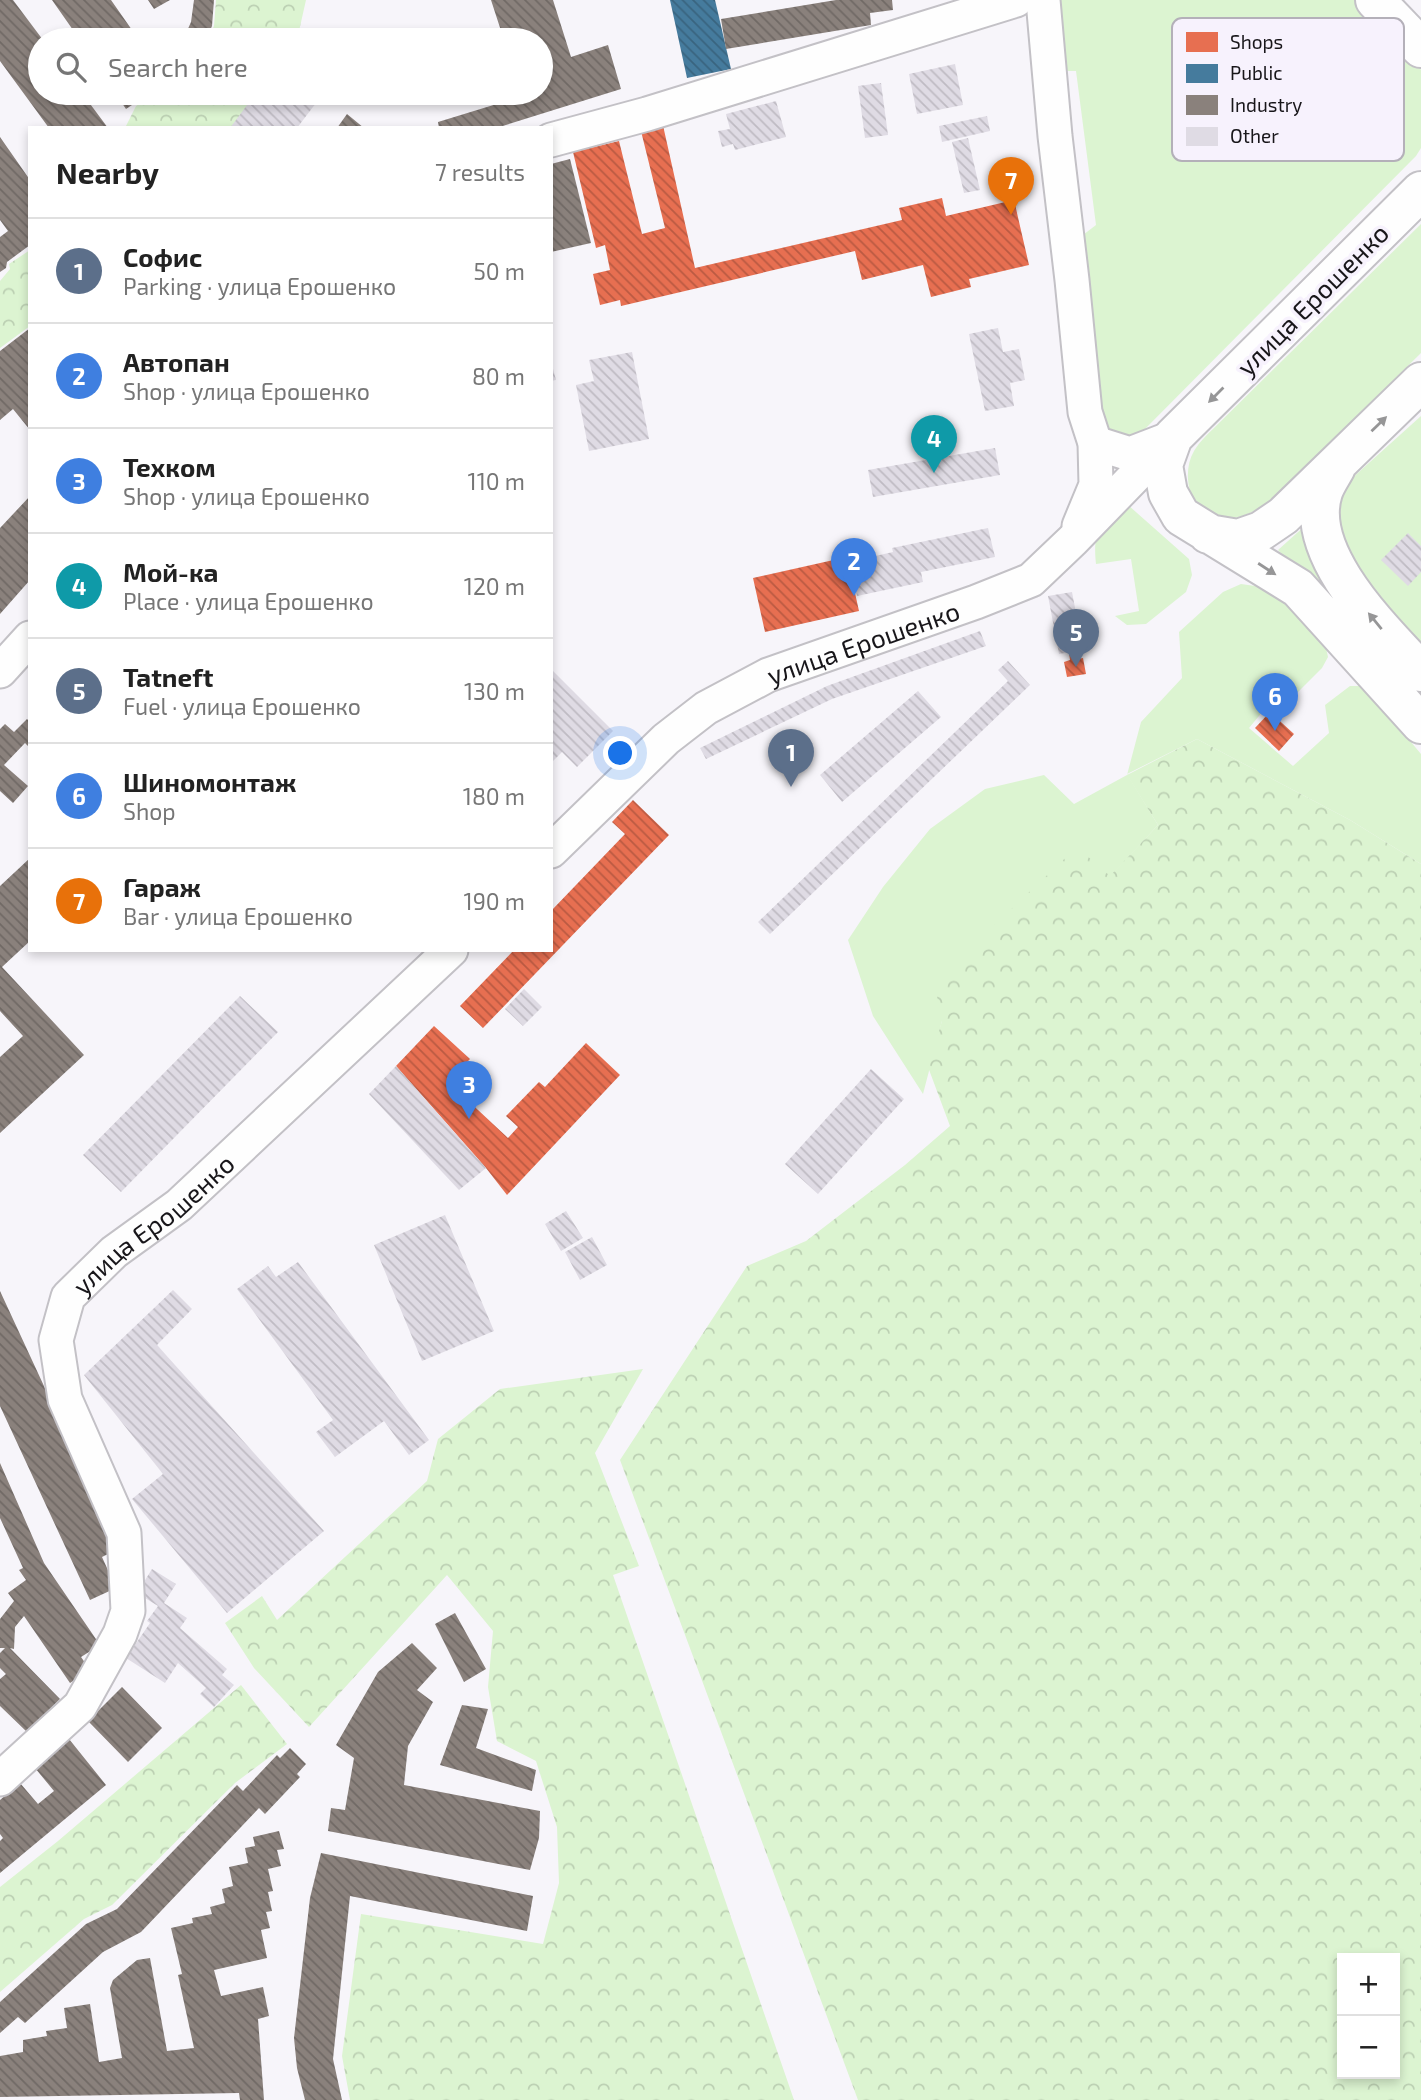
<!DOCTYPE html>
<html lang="en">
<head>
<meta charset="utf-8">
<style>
	body { margin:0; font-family:"Exo 2",sans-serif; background:#f6f6f6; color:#222 }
	.controls { position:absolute; right:21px; bottom:21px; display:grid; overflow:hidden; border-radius:0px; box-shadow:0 4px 10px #0003 }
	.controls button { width:63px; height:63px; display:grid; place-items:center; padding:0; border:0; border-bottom:2px solid #e0e0e0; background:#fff; color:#222; font:35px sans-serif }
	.you { position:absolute; left:621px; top:754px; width:24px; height:24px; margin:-18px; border:5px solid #fff; border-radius:50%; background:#1a73e8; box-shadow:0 0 0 10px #1a73e833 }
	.badge { display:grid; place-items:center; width:46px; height:46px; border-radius:50%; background:#666468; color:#fff; font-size:23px; font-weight:700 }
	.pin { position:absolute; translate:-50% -58px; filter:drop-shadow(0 2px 4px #0008) }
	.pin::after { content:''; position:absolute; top:37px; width:24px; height:21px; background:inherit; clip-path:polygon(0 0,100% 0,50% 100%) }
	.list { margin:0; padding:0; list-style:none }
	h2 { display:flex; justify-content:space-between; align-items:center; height:91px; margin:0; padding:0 28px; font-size:30px }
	h2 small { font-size:23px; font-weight:400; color:#767676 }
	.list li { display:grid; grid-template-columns:46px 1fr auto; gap:21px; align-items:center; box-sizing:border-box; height:105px; padding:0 28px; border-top:2px solid #e0e0e0 }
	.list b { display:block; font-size:26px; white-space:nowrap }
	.list p { margin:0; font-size:23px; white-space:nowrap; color:#767676 }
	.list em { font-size:23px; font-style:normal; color:#767676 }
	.icon { flex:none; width:38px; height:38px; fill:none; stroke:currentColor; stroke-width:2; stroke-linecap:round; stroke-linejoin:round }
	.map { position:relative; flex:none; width:1421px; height:2100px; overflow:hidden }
	.search { position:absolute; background:#fff; box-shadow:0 4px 10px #0003; left:28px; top:28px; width:525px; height:77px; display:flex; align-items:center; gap:18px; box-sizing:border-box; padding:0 24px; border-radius:38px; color:#767676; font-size:26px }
	.panel { position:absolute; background:#fff; box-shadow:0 4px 10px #0003; left:28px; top:126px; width:525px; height:826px; border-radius:0px }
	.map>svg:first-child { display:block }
	.green { fill:#dcf4d1 }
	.forest { fill:url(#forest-crowns); fill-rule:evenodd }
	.shops { fill:url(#shops-back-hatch) }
	.public { fill:url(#public-back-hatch) }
	.industry { fill:url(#industry-back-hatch) }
	.building { fill:url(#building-back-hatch) }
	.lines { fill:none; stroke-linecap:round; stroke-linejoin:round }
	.minor-casing { stroke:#c3c1c6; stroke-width:37 }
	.major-casing { stroke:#c3c1c6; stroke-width:42 }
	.minor { stroke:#fefefe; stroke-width:33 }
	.major { stroke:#fefefe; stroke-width:38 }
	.oneway { fill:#969697 }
	.labels { text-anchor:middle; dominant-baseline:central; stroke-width:7; stroke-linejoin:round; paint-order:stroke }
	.street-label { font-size:26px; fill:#18161a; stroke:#f7f2fd }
	.key { fill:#f7f2fd; stroke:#b4b0b9; stroke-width:2 }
	.key-label { font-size:19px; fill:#18161a }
</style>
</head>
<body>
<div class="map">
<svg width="1421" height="2100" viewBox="0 0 1421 2100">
	<defs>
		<pattern id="forest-crowns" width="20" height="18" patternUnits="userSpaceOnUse" patternTransform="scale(1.75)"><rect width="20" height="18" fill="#dcf4d1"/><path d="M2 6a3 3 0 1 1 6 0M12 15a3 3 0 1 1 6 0" fill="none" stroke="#bcd0b3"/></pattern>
		<pattern id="shops-back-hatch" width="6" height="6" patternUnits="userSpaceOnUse" patternTransform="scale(1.75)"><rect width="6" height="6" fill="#e76f51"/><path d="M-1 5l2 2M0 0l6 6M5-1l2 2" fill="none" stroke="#ba5a42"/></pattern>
		<pattern id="public-back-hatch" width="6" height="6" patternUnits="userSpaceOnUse" patternTransform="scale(1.75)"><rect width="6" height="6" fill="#457b9d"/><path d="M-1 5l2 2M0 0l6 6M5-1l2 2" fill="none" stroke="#39647f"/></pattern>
		<pattern id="industry-back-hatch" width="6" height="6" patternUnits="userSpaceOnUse" patternTransform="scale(1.75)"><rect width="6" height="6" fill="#8a817c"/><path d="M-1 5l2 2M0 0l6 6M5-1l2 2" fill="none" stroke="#706965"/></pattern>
		<pattern id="building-back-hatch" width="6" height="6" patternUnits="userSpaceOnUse" patternTransform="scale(1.75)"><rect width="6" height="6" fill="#dfdbe4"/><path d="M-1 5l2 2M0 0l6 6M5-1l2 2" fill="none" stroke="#bfbbc3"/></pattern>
	</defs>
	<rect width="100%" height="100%" fill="#f7f5fa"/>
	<path class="green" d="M1055 0H1357L1417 63 1421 70V148L1416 156 1140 434C1121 444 1113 437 1100 422L1079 238 1096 225 1076 71H1062Z
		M1421 224V353L1274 498C1259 509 1243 519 1223 519 1190 518 1180 475 1194 451 1199 442 1209 433 1216 426Z
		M1421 416V649L1385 614 1338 533 1339 500 1350 480Z
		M1128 505 1189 559 1192 575 1186 592 1146 624 1127 625 1115 616 1139 611 1131 559 1096 564C1092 528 1102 526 1128 505Z
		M1307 524 1421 689V707L1278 550Z
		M1241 584 1262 587 1290 606 1326 648 1328 657 1322 668 1298 692 1273 699 1249 728 1293 766 1329 733 1325 705 1350 686H1364L1421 754V864L1350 820 1197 739 1127 774 1158 825 1110 877 1077 848 942 1021 923 1094 873 1016 848 940 883 887 930 829 985 789 1044 775 1074 804 1127 775 1141 722 1182 678 1179 632 1223 592Z"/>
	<path class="forest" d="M216 0H306L297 40H208L214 26Z
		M155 93H270L236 128H125L136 106Z
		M30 250V326L0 348V281L10 269 9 264Z
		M1197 739 1350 820 1421 864V2100H858L620 1460 747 1266 806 1241 905 1165 950 1126 928 1067 942 1021 934 982 1077 847 1110 876 1158 825 1127 775ZM1342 1958H1395V2074H1342Z
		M643 1369 595 1453 639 1566 613 1575 794 2100H350L342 2056 361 1914 543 1944 559 1883 557 1827 536 1761 497 1741 488 1687 493 1631 447 1575 309 1727 254 1668 225 1623 262 1596 277 1620 427 1481 438 1439 500 1389Z
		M241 1685 287 1744 235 1783 112 1905 84 1919 0 1992V1887L58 1841Z"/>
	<path class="shops" d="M662 121 695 268 902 220 899 208 942 198 946 216 1014 200 1029 265 969 279 971 287 931 297 923 265 862 280 855 251 621 306 620 300 600 305 593 274 610 270 605 245 596 248 573 152 619 141 642 234 665 228 640 127Z
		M847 557 859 611 765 632 753 578Z
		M1075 651 1077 659 1083 658 1086 674 1067 677 1064 662 1070 660 1069 653Z
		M1270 712 1294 734 1279 751 1255 728Z
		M633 800 669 835 483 1028 460 1006 514 950H551V911L625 834 612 822Z
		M434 1026 470 1059 448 1082 508 1138 518 1127 506 1116 539 1082 545 1087 586 1043 620 1075 507 1195 486 1168 396 1066Z"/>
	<path class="public" d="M670 0H715L731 69 687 78Z"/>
	<path class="industry" d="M0 0H13L43 40H40V93H82L108 128H49L0 61Z
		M52 0H111L139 40H80Z
		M148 0H170L154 9Z
		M194 0H214L212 26 206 40H183L191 22Z
		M491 0H553L571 57 608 45 621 89 496 128H439L438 122 500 103 497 93H541V40H504Z
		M836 0H892L893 10 870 13 871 25 726 49 721 19Z
		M115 93H150L126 109Z
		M347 114 364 128H337Z
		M0 137 30 180V245L7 262 6 268 0 272V237L8 231 0 220Z
		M570 159 591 243 551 252V164Z
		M30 328V430L13 409 0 420V351Z
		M30 496V580L0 614V528Z
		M27 719 30 722V748L25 743 4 765 28 786 13 803 0 791V729L5 724 14 732Z
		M30 858V941L2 967 84 1055 0 1133V1057L23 1036 0 1011V886Z
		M0 1291 106 1520 112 1552 102 1557 116 1588 90 1600 0 1406Z
		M0 1463 44 1563 100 1645 81 1657 90 1670 70 1683 24 1616 15 1627 14 1649 10 1648 60 1699 27 1732 0 1706V1679L6 1674 0 1668V1653L5 1648H0V1619L14 1601 8 1593 26 1580 19 1570 23 1568 0 1518Z
		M455 1613 486 1669 464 1682 435 1624Z
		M412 1643 437 1668 417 1690 433 1702 408 1746 404 1785 540 1811 539 1838 530 1870 328 1831 331 1808 345 1810 354 1758 336 1745 378 1672Z
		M122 1687 162 1728 128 1762 88 1721Z
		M462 1705 488 1709 476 1748 536 1770 532 1791 440 1765Z
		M69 1739 106 1785 0 1873V1841L3 1838 0 1834V1800L20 1783 38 1804 54 1791 35 1768Z
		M290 1748 306 1764 297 1774 300 1777 265 1814 259 1808 141 1932 103 1952 25 2023 18 2017 0 2033V2002L86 1924 117 1909 237 1785 243 1791 277 1755 280 1758Z
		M279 1831 284 1849 277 1850 281 1866 268 1869 273 1891 268 1892 272 1911 266 1912 270 1928 261 1930 267 1958 214 1970 221 1996 263 1987 269 2016 258 2019 264 2100H240L239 2093 0 2097V2056L23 2052V2040L47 2036 46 2031 67 2028 64 2008 90 2004 99 2062 122 2058 110 1988 113 1980 137 1960 150 1958 167 2051 194 2048 178 1975 182 1974 171 1928 193 1923 192 1918 212 1914 210 1907 225 1903 222 1889 233 1886 229 1867 248 1863 245 1848 255 1846 253 1837Z
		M321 1853 533 1896 527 1931 350 1896 333 2059 342 2100H305L297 2068 294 2038 310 1898Z"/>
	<path class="building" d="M955 64 963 105 917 114 909 74Z
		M881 83 888 135 865 138 858 86Z
		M256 93H303L316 103 297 128H230Z
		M776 101 786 137 735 150 733 144 722 147 718 131 730 129 726 114Z
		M987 116 990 131 942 142 939 126Z
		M968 138 980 190 964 193 952 142Z
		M998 328 1003 352 1019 349 1025 380 1010 383 1014 406 985 411 969 334Z
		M632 352 649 439 589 451 576 385 594 381 589 360Z
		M551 361 556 380 551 381Z
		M995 448 1000 475 873 497 868 470Z
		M988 528 995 557 921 572 923 582 857 596 849 562 893 552 892 548Z
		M1408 533 1421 546V572L1408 586 1381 560Z
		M1072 592 1083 650 1059 654 1048 596Z
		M980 631 986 646 832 699 706 759 700 748 827 686Z
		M1008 661 1030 685 770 934 758 922 1008 681 998 670Z
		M551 669 613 731 577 767 562 752 551 763Z
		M918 691 941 717 842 802 820 775Z
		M524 989 542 1007 523 1026 505 1009Z
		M240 996 278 1032 121 1192 83 1155Z
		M396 1066 486 1168 459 1190 369 1094Z
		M871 1069 904 1099 818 1194 785 1164Z
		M566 1211 583 1238 561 1251 545 1224Z
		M445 1215 494 1331 422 1361 374 1245Z
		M592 1237 607 1265 580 1280 565 1252Z
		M298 1262 429 1440 409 1455 384 1421 335 1457 316 1432 333 1420 237 1289 268 1266 276 1277Z
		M173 1290 192 1309 157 1345 324 1531 227 1613 132 1499 163 1474 84 1375Z
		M152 1569 176 1584 164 1603 187 1618 180 1628 227 1669 222 1675 234 1685 214 1707 200 1694 206 1688 178 1663 165 1683 126 1658 150 1623 147 1621 158 1606 137 1593Z"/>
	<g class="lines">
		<defs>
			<g id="minor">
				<path d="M1043 0 1055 136 1072 280 1085 412 1095 443 1096 485 1079 526"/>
				<path d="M551 140 647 114 1016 0"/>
				<path d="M1095 443 1130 454 1169 439"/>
				<path d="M0 671 30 638"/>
				<path id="s1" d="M551 851 666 739 706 708 768 675 976 602 1031 580 1073 540 1173 437"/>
				<path id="s2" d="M0 1779 80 1706 120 1634 128 1611 124 1533 65 1399 56 1340 68 1297 114 1252 179 1205 451 950"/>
			</g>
			<path id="major" d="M1375 0 1421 48
				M1421 191 1173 437 1163 465 1168 493 1181 516 1298 588 1421 724
				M1336 467C1332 475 1326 483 1323 492 1303 555 1383 630 1421 672
				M1208 534 1238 539 1261 531 1283 516 1421 382"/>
		</defs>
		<use href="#minor" class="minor-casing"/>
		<use href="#major" class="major-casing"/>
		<use href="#minor" class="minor"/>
		<use href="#major" class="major"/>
	</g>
	<defs><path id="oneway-solid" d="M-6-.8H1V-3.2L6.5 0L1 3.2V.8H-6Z" transform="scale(1.75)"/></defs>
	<g class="oneway">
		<use href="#oneway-solid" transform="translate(1216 395) rotate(135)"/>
		<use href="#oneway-solid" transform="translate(1379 424) rotate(-44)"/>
		<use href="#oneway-solid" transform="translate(1267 569) rotate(33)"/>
		<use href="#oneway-solid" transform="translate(1375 621) rotate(-129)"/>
	</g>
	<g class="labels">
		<g class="street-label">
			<text transform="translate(1312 299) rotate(-45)">улица Ерошенко</text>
			<text stroke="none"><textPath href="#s1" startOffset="382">улица Ерошенко</textPath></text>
			<text stroke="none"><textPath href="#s2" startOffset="656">улица Ерошенко</textPath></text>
		</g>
	</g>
	<rect x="1172" y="18" width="232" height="143" rx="10" class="key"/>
	<rect x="1186" y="32" width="32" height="20" fill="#e76f51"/>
	<rect x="1186" y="64" width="32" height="19" fill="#457b9d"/>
	<rect x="1186" y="95" width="32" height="20" fill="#8a817c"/>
	<rect x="1186" y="127" width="32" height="19" fill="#dfdbe4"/>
	<g class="key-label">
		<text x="1230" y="49">Shops</text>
		<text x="1230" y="80">Public</text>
		<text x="1230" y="112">Industry</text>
		<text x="1230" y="143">Other</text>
	</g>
</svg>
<div class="controls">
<button>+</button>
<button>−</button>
</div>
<div class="you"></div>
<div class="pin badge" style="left:791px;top:787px;background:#5c6f8a">1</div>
<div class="pin badge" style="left:854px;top:596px;background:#3f7fe0">2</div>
<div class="pin badge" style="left:469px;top:1119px;background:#3f7fe0">3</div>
<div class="pin badge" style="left:934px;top:473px;background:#0f9aa8">4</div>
<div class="pin badge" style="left:1076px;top:667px;background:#5c6f8a">5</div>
<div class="pin badge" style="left:1275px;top:731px;background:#3f7fe0">6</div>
<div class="pin badge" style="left:1011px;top:215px;background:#e8710a">7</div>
<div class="search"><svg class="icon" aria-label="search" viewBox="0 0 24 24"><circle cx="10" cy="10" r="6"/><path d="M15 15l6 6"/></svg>Search here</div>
<section class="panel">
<h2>Nearby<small>7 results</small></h2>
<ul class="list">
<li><span class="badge" style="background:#5c6f8a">1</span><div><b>Софис</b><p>Parking · улица Ерошенко</p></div><em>50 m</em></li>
<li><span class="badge" style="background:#3f7fe0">2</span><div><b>Автопан</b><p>Shop · улица Ерошенко</p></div><em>80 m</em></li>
<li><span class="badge" style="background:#3f7fe0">3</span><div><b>Техком</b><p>Shop · улица Ерошенко</p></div><em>110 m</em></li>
<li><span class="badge" style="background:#0f9aa8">4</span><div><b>Мой-ка</b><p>Place · улица Ерошенко</p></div><em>120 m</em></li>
<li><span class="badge" style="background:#5c6f8a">5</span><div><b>Tatneft</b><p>Fuel · улица Ерошенко</p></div><em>130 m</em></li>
<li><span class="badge" style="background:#3f7fe0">6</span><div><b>Шиномонтаж</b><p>Shop</p></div><em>180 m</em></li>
<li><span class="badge" style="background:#e8710a">7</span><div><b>Гараж</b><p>Bar · улица Ерошенко</p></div><em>190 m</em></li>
</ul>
</section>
</div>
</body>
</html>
